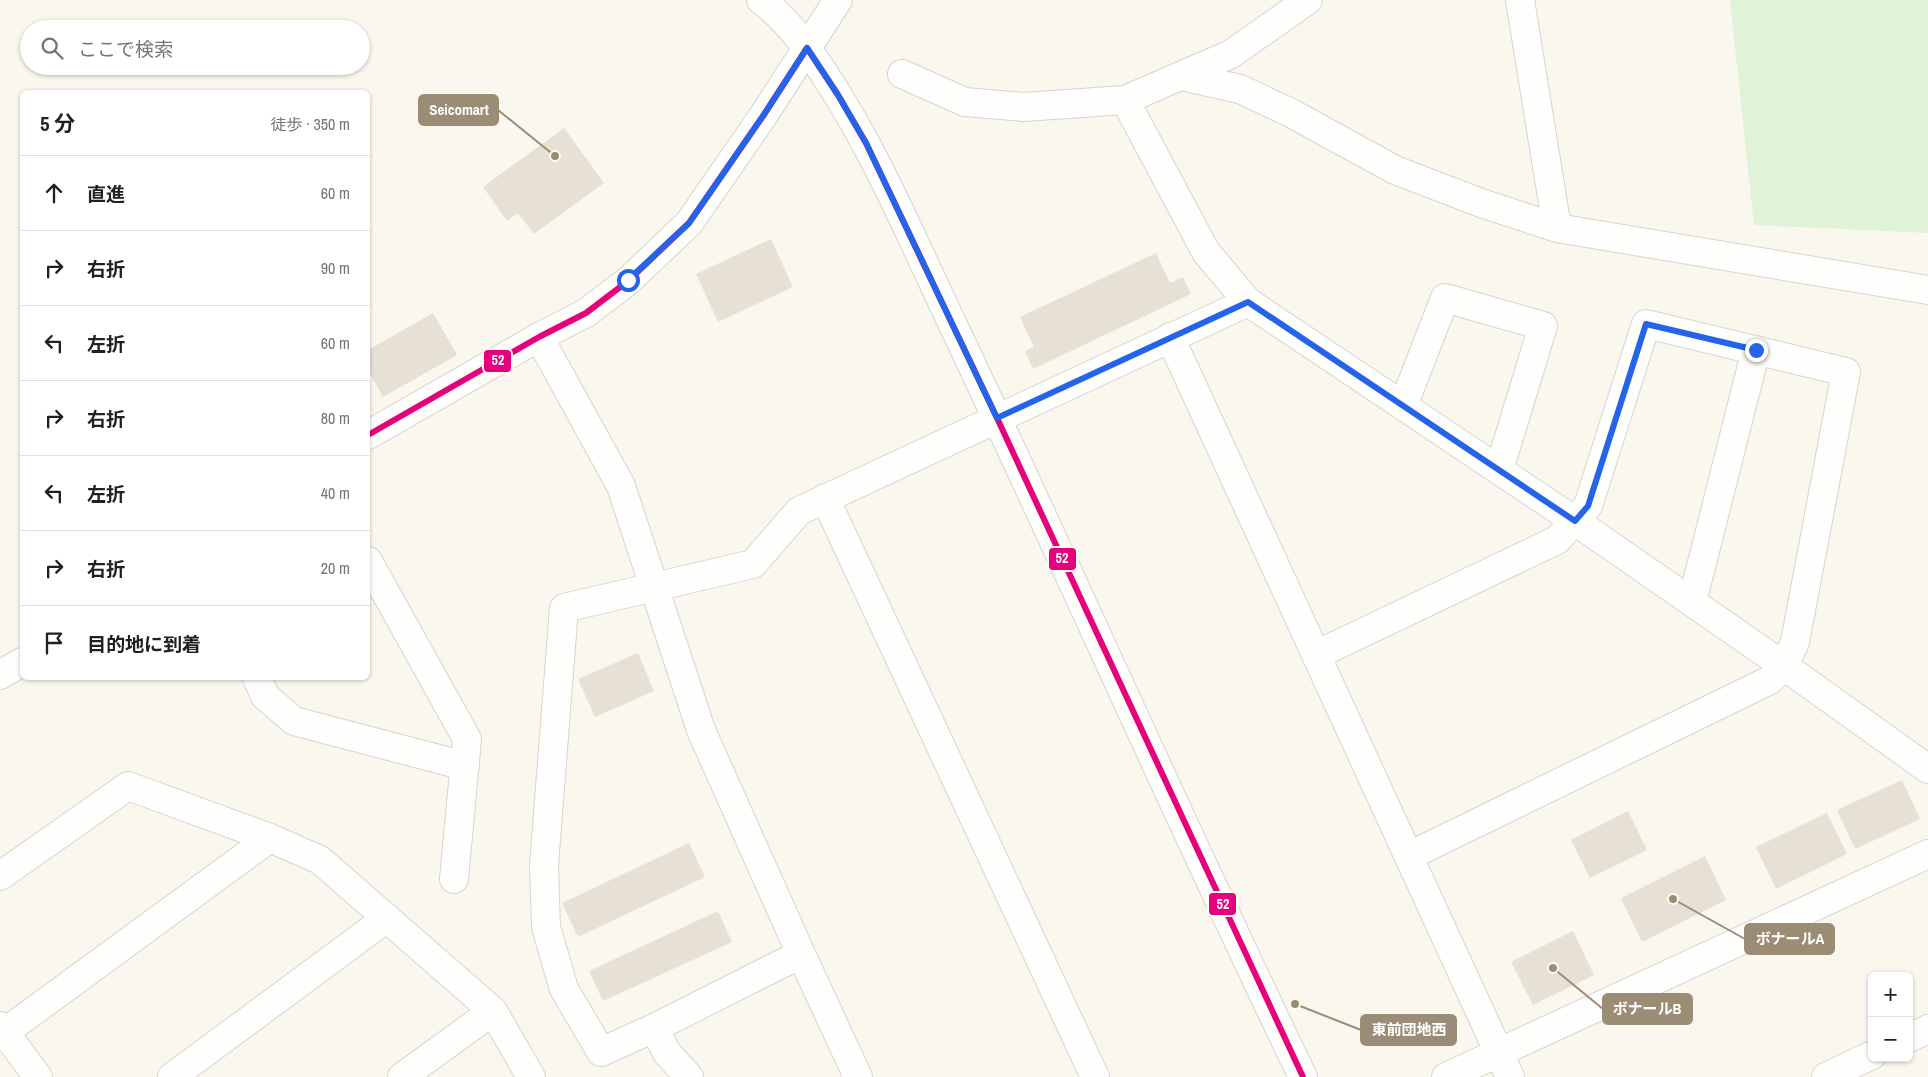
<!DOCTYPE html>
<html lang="ja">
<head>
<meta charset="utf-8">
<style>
	body { margin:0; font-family:"Archivo Narrow","Noto Sans JP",sans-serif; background:#f2f2f2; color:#202124 }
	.controls { position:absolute; right:15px; bottom:15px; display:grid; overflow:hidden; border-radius:8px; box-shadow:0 1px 4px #0004 }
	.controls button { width:45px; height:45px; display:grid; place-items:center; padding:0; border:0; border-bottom:1px solid #e0e0e0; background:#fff; color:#202124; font:25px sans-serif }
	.stop { position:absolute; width:15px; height:15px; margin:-11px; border:4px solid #2563eb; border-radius:50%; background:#fff }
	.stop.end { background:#2563eb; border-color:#fff; box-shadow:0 1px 5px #0008 }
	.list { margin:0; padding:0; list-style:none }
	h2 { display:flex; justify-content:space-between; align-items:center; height:65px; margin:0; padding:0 20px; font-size:21px }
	h2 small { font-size:16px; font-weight:400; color:#757577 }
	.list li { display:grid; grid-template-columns:32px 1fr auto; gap:15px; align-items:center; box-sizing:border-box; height:75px; padding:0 20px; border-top:1px solid #e0e0e0 }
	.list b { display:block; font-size:19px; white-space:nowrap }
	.list em { font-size:16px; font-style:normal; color:#757577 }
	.icon { flex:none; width:28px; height:28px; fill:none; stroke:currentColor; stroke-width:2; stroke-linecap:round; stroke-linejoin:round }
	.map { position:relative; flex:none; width:1928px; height:1077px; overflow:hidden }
	.search { position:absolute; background:#fff; box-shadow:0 1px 4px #0004; left:20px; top:20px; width:350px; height:55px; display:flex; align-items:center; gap:12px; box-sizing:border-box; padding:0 18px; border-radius:28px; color:#757577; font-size:19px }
	.panel { position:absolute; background:#fff; box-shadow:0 1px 4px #0004; left:20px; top:90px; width:350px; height:590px; border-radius:8px }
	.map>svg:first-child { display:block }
	.green { fill:#e0f2d8 }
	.building { fill:#e6e0d5 }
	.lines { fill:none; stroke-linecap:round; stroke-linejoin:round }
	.street-casing { stroke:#d8d4cc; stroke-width:30 }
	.secondary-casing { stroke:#d8d3c8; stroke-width:30 }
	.street { stroke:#fefefc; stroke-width:28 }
	.secondary { stroke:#fefefc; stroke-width:28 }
	.bus-1-casing { stroke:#fffdf0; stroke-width:10 }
	.bus-1 { stroke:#e5007d; stroke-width:6 }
	.route { stroke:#2563eb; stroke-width:6 }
	.leader { fill:none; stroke:#9b8c75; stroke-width:2 }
	.callout-dot { fill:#9b8c75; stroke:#fffdf0; stroke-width:2 }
	.callout { fill:#9b8c75; stroke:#9b8c75; stroke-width:2 }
	.callout-label { font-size:15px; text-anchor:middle; font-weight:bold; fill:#fff }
	.line-badge { stroke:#fffdf0; stroke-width:2 }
	.badge-label { font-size:14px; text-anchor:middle; font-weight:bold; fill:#fff }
</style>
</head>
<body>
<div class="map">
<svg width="1928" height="1077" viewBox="0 0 1928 1077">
	<rect width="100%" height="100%" fill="#f9f7ee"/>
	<path class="green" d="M1730 0H1928V233L1754 225Z"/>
	<path class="building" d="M564 128 604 183 534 234 518 213 507 221 483 187Z
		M771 239 793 287 718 322 696 274Z
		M1156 253 1170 283 1183 277 1191 294 1033 369 1025 351 1034 347 1020 317Z
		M433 313 457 355 383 397 368 370V350Z
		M638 653 654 691 595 717 578 679Z
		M1902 780 1920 819 1855 849 1837 810Z
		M1628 811 1647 850 1590 878 1571 840Z
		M1827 813 1847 854 1776 889 1756 847Z
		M689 843 705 877 578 937 562 903Z
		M1705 856 1726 900 1642 942 1621 898Z
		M718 911 732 942 603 1001 589 971Z
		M1573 931 1594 975 1533 1005 1511 962Z"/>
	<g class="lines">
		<defs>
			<path id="street" d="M1520 0 1557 228
				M902 74 965 102 1024 107 1125 100 1231 54 1308 0
				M1182 76 1240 89 1291 113 1395 170 1481 203 1557 228 1928 290
				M1125 100 1206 252 1248 302 1575 521 1784 666 1928 769
				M539 337 621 486 701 730 801 954 858 1077
				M1170 337 1510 1077
				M1403 406 1445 298 1543 326 1499 470
				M825 498 1095 1077
				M368 561 467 739 454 879
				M1692 602 1756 350
				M1316 655 1557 540 1588 506 1646 324 1846 372 1795 642 1784 666 1770 680 1409 856
				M257 678 265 696 294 721 465 766
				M0 876 128 786 270 838 320 860 493 1011 531 1077
				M801 954 654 1028 601 1052 564 989 546 927 544 865 564 608 753 564 799 511 1248 302
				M0 1026 38 1077
				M654 1028 667 1053 689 1077
				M5 1032 270 838
				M1909 1038 1928 1029
				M172 1077 387 918
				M402 1077 493 1011
				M1446 1077 1928 854
				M1826 1077 1872 1055"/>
			<path id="secondary" d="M761 0C789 21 808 49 827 78 878 156 914 244 954 327 1072 576 1183 829 1303 1077
				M368 435 539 337 586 313 628 281 689 223 763 116 838 0
				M0 675 22 662"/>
		</defs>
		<use href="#street" class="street-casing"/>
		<use href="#secondary" class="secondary-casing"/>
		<use href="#street" class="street"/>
		<use href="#secondary" class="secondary"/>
		<defs>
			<path id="bus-1" d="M807 48 838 95 866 143 997 418 1303 1077
				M368 435 539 337 586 313 628 281 689 223 763 116 807 48"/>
		</defs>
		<use href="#bus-1" class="bus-1-casing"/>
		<use href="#bus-1" class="bus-1"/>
	</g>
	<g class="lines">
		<path class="route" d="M628 280 689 223 763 116 807 48 838 95 866 143 997 418 1248 302 1575 521 1588 506 1646 324 1756 350"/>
	</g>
	<path class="leader" d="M555 156L498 110M1673 899L1745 939M1553 968L1603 1009M1295 1004L1361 1030"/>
	<g class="callout-dot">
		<circle cx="555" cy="156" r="5"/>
		<circle cx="1673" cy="899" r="5"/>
		<circle cx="1553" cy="968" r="5"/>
		<circle cx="1295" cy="1004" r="5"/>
	</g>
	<g class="callout">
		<rect x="419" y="95" width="79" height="30" rx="5"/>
		<rect x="1745" y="924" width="89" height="30" rx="5"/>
		<rect x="1603" y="994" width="89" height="30" rx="5"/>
		<rect x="1361" y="1015" width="95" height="30" rx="5"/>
	</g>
	<g class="callout-label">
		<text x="459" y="115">Seicomart</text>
		<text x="1790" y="944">ボナールA</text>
		<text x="1647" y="1014">ボナールB</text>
		<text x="1409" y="1035">東前団地西</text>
	</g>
	<g class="line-badge">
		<rect x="483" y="349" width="29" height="24" rx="5" fill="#e5007d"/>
		<rect x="1048" y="547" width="29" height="24" rx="5" fill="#e5007d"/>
		<rect x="1208" y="892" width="29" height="24" rx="5" fill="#e5007d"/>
	</g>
	<g class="badge-label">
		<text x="498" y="365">52</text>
		<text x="1062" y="563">52</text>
		<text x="1223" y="909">52</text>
	</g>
</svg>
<div class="controls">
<button>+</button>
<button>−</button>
</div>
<div class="stop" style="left:628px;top:280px"></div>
<div class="stop end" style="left:1756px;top:350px"></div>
<div class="search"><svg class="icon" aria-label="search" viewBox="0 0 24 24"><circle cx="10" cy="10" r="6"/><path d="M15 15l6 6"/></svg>ここで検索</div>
<section class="panel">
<h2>5 分<small>徒歩 · 350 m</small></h2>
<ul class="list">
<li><svg class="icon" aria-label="ahead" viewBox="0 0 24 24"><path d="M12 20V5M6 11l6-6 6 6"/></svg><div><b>直進</b></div><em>60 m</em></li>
<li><svg class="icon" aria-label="right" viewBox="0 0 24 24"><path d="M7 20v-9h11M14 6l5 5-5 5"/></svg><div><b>右折</b></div><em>90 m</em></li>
<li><svg class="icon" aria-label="left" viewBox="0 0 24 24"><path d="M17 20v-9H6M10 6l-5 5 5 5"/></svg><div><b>左折</b></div><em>60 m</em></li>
<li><svg class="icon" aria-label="right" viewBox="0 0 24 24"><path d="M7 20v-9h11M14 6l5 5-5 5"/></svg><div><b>右折</b></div><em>80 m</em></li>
<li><svg class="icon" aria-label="left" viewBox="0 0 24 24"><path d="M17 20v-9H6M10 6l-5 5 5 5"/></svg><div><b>左折</b></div><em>40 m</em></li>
<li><svg class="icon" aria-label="right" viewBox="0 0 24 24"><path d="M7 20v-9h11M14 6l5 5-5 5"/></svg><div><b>右折</b></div><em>20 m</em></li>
<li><svg class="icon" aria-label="arrive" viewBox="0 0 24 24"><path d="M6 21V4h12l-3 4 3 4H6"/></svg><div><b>目的地に到着</b></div></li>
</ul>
</section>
</div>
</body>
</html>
